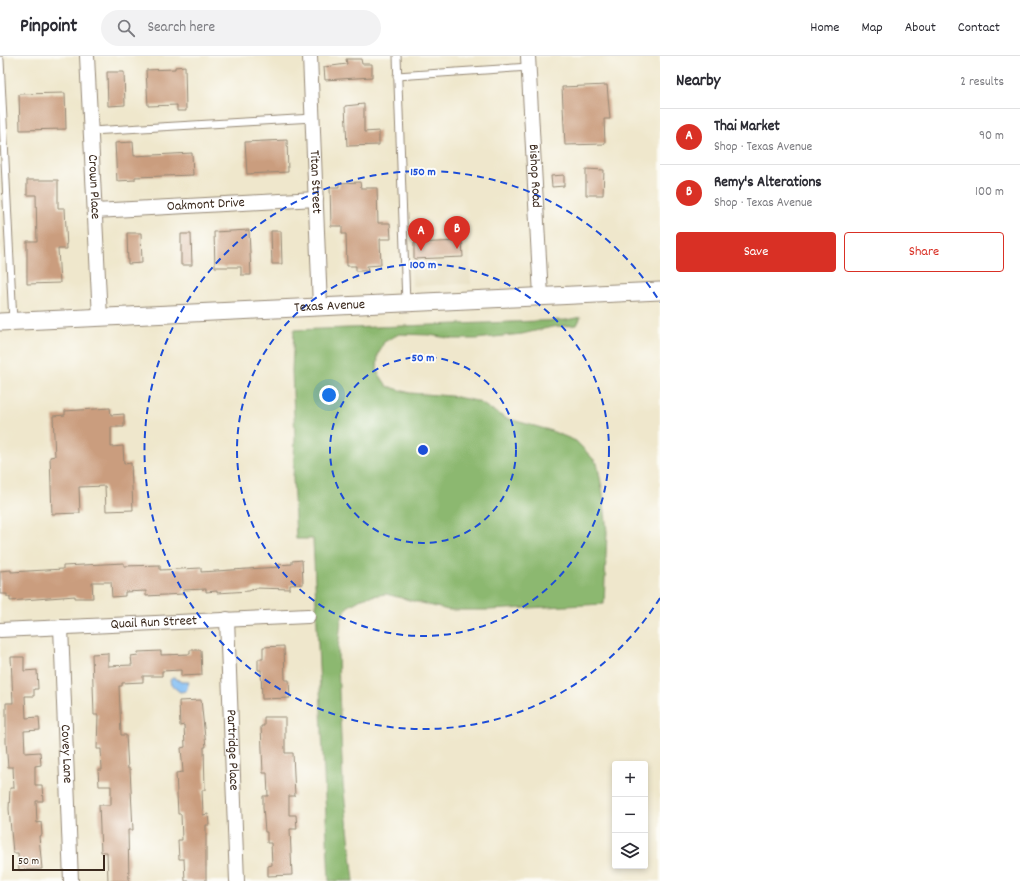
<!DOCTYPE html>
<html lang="en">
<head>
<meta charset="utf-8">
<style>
	body { margin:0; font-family:Dekko,sans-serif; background:#f2f2f3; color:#2b2b33 }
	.controls { position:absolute; right:12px; bottom:12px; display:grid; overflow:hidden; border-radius:4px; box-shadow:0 2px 6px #0003 }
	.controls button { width:36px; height:36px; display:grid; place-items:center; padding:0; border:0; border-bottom:1px solid #e1e1e2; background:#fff; color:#2b2b33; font:20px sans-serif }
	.scale { position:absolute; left:12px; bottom:10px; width:93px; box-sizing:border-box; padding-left:4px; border:2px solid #3b2a1e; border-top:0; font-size:11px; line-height:14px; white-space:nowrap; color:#3b2a1e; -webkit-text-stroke:3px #fdfcf7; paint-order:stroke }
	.you { position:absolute; left:329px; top:339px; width:14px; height:14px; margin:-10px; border:3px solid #fff; border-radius:50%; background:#1a73e8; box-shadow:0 0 0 6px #1a73e833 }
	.badge { display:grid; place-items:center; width:26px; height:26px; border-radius:50%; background:#d93025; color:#fff; font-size:13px; font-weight:700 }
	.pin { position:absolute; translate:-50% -33px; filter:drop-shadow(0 1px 2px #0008) }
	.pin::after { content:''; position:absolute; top:21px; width:14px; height:12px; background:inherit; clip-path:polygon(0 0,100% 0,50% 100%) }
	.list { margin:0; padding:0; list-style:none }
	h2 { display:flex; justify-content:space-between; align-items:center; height:52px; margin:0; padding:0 16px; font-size:17px }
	h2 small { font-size:13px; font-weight:400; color:#7c7c81 }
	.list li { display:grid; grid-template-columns:26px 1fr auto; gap:12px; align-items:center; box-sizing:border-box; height:56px; padding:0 16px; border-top:1px solid #e1e1e2 }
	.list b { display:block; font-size:15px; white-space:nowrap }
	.list p { margin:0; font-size:13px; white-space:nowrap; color:#7c7c81 }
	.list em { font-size:13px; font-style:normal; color:#7c7c81 }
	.actions { display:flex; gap:8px; padding:12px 16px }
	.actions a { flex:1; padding:9px 0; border:1px solid #d93025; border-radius:4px; text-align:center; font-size:14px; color:#d93025 }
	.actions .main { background:#d93025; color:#fff }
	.icon { flex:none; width:22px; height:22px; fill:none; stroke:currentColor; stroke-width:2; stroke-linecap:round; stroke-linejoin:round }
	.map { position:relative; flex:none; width:660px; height:825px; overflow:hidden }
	header { display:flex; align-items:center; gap:24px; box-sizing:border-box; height:56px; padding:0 20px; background:#fff; border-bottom:1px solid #e1e1e2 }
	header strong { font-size:19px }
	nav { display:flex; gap:22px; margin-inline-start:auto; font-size:14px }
	.search { width:280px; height:36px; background:#f2f2f3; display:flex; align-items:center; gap:10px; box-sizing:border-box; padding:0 14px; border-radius:22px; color:#7c7c81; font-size:15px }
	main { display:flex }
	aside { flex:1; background:#fff }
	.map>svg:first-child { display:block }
	.built { fill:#e5dbba }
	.forest { fill:#8cb870; stroke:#647147 }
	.water { fill:#81bdf4; stroke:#5e7489 }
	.building { fill:#ca9d7e }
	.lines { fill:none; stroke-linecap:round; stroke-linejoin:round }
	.service-casing { stroke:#958875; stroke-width:9 }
	.minor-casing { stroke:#958875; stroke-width:16 }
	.tertiary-casing { stroke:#958875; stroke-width:19 }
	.service { stroke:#fff; stroke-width:7 }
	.minor { stroke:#fff; stroke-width:14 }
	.tertiary { stroke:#fff; stroke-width:17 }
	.ring { fill:none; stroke:#1d4ed8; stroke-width:2; stroke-dasharray:7 5 }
	.labels { text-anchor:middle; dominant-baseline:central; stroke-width:4; stroke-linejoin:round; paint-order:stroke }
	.street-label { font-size:14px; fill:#3b2a1e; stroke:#fdfcf7 }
	.centre { fill:#1d4ed8; stroke:#fdfcf7; stroke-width:2 }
	.ring-label { font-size:12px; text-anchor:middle; font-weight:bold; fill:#1d4ed8; stroke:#fdfcf7; stroke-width:4; stroke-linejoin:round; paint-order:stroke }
</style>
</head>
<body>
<header>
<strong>Pinpoint</strong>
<div class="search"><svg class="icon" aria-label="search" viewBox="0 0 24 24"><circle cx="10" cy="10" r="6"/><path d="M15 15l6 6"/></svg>Search here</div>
<nav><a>Home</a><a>Map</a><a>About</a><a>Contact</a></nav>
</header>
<main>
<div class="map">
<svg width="660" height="825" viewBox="0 0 660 825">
	<rect width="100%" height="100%" fill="#fdfcf7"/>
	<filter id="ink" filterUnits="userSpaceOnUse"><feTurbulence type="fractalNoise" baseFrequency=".025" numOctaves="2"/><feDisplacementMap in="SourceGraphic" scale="8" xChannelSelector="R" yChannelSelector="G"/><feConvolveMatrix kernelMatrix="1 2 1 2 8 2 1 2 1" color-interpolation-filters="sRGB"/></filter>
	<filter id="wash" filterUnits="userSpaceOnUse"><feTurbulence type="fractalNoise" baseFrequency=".012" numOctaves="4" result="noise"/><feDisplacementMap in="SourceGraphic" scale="16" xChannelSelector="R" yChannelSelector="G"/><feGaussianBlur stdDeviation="0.9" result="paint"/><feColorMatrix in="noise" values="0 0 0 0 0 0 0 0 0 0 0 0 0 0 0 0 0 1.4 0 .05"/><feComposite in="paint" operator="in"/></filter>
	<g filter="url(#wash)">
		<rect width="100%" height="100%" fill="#efe7cc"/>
		<path class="built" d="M469 181 471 228 412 230 410 183Z"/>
		<path class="forest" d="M581 261 577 269 552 271 522 278 476 283H454L429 279 399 278 384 286 378 299 377 315 387 330 410 337 451 340 477 345 505 362 549 374 576 385 597 407 603 437 607 476 604 548 489 554H448L386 538 365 541 347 551 341 564 338 594 339 635 343 728 354 825H329L313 483H296L293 422 295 382 292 315 294 274 566 264Z"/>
		<path class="water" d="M174 621 181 626H189L186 635 180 636 171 629 170 624Z"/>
		<g id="blocks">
			<path class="building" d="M346 3H361L362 8H372V21L325 24 324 11 347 8Z
				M185 10 186 55H177V49L148 50 146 14 175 13V11Z
				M107 16H124L125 49 108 50Z
				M607 29 610 63H604L605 88 565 89 562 31Z
				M65 37 66 73 20 74 19 38Z
				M364 48V76L379 75V89L347 90 345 50Z
				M287 84 288 116 247 118 245 86Z
				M133 86 134 100 192 97 193 119 135 121V124L117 125 115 87Z
				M586 113 604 114 603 139H586Z
				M564 119V130L552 131 551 120Z
				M27 124H58V152H65L67 193H58L60 227 27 228V185H37L36 139H27Z
				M360 126 361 132H377L378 167H390L391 183H380L381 209 367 210 368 215H356V210H347L346 178H342V170H331L330 131H339V127Z
				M249 174 251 219H241V211H215L214 176Z
				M271 175H281L282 208H272Z
				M127 177H141L142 207 128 208Z
				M181 178H191L192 209H181Z
				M462 185 463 201 414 203V187Z
				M110 352 111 359 124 358V371H111V391L123 390 124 408 131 407 133 454 106 455 105 430 79 431 80 457 52 458 50 401 55 400 53 360 65 359V355Z
				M302 504 303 528 290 529V533L256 532 249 535 217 537V535L206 536V533L183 534V538L146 540V535L125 536V540L112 541 111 526H92L93 542H75V540L10 545V541H7V538H0V515L11 514V516L63 513V510L124 507V510L160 509V514L201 512V516L279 511 278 509 292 508V505Z
				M284 590 285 624H289L290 642 262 643 261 614H258V603H263V591Z
				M190 594H201L202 619 181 620V614L162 615V620H143V626L122 627V630H119L121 679H126L128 713H130L133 774H128L129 825H108L107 796H101L99 749H111V730H99L98 714H102L101 693H97L98 659H94L92 598 108 597V610L132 609 131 600 138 599V596L161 595V599L190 598Z
				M11 601H24V615L37 614 38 633H34V640H25L26 662 39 661 40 674 24 675 25 697 40 696 41 709 35 710V729H42L43 745H36L37 767 41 766 42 779 39 780 42 813 19 814 18 797H13L9 753 10 732H14L13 711H8L6 686V647H13Z
				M201 644 206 691H204L205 734H202L203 759 208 758 209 769H206V825H185L184 803H179L178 784H182L181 758H178L176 717 183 716 181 692 185 691 184 669 180 670 179 645Z
				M264 661H285V697H293L295 740H289V759H296L297 773H290L292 819 268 820V810L272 809 271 787H267V776H265L263 751V740H268L267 717H263L261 670H264Z"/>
		</g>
	</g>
	<g filter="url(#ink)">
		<use href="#blocks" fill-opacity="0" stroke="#958875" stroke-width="1"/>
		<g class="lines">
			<defs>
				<path id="service" d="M397 0 406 247
					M0 4 13 266
					M397 20 529 11
					M91 75 313 62"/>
				<g id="minor">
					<path id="s1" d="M87 0 100 262"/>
					<path id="s2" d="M310 0 320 251"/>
					<path id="s3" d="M528 0 541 240"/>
					<path id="s4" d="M95 155 316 143"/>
					<path id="s5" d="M227 563 237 825"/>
					<path id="s6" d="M61 571 71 825"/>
					<path id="s7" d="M0 574 308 560"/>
				</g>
				<g id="tertiary">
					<path id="s8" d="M0 266 660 235"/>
				</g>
			</defs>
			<use href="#service" class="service-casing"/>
			<use href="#minor" class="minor-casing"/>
			<use href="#tertiary" class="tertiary-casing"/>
			<use href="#service" class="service"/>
			<use href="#minor" class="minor"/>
			<use href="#tertiary" class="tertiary"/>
		</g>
	</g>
	<g class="ring">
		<circle cx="423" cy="394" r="93"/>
		<circle cx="423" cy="394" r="186"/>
		<path d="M660 542A279 279 0 1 1 660 246"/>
	</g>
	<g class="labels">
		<g class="street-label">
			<text stroke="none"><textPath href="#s3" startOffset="120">Bishop Road</textPath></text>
			<text stroke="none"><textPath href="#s2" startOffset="126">Titan Street</textPath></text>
			<text stroke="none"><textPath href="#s1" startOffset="131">Crown Place</textPath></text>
			<text stroke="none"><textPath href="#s4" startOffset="111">Oakmont Drive</textPath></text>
			<text stroke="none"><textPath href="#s8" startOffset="330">Texas Avenue</textPath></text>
			<text stroke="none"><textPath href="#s7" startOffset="154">Quail Run Street</textPath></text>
			<text stroke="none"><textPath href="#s5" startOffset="131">Partridge Place</textPath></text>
			<text stroke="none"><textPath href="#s6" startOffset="127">Covey Lane</textPath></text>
		</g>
	</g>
	<circle cx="423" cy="394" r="6" class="centre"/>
	<g class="ring-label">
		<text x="423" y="119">150 m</text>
		<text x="423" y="212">100 m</text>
		<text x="423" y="305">50 m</text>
	</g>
</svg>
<div class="controls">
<button>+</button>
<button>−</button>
<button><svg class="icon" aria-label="layers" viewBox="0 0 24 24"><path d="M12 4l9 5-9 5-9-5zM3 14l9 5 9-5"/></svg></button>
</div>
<div class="scale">50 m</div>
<div class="you"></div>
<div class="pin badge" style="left:421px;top:195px">A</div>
<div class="pin badge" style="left:457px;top:193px">B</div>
</div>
<aside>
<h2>Nearby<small>2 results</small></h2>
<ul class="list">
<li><span class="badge">A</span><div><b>Thai Market</b><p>Shop · Texas Avenue</p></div><em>90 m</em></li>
<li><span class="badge">B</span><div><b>Remy's Alterations</b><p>Shop · Texas Avenue</p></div><em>100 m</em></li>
</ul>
<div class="actions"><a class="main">Save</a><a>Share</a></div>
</aside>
</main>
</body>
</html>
